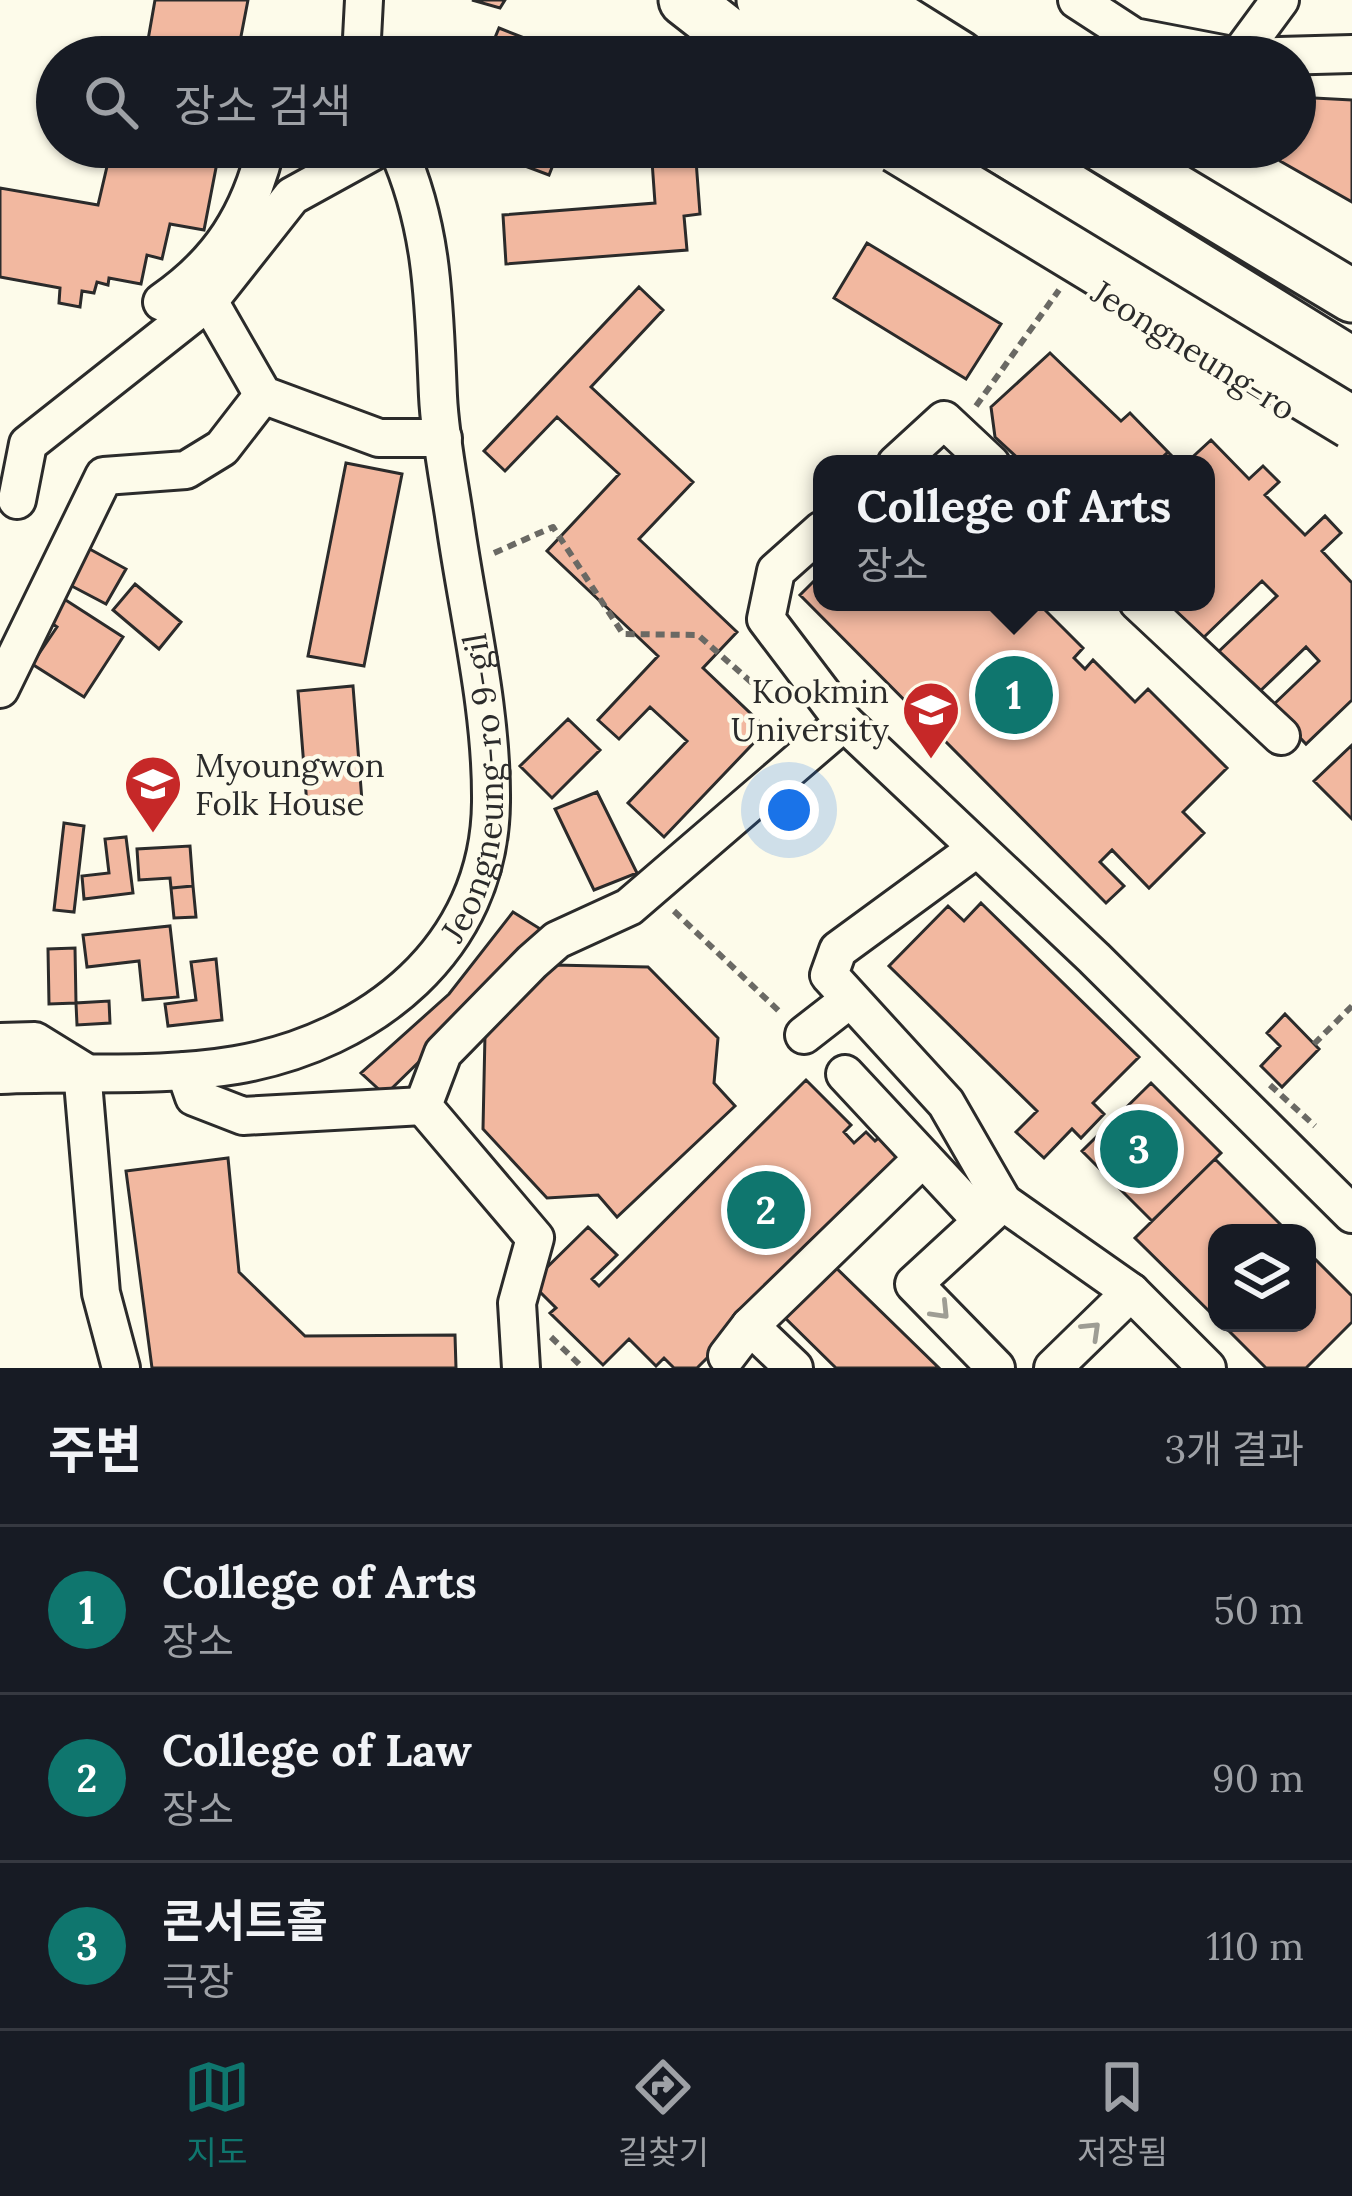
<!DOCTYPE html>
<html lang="ko">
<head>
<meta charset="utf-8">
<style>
	body { margin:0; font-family:Lora,"Noto Sans KR",serif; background:#20242c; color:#f1f3f6 }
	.controls { position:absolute; right:36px; bottom:36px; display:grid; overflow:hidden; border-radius:24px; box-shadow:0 3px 9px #0004 }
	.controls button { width:108px; height:108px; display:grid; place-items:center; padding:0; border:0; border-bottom:3px solid #363941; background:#171b24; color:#f1f3f6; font:60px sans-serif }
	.you { position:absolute; left:789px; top:810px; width:42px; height:42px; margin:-30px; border:9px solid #fff; border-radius:50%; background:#1a73e8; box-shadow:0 0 0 18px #1a73e833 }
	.badge { display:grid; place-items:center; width:78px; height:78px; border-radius:50%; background:#0f766e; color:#fff; font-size:39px; font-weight:700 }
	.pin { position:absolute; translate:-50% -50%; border:6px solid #fff; box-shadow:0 3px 12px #0006 }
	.popup { position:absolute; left:813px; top:455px; width:402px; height:156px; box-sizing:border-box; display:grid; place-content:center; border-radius:24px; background:#171b24; filter:drop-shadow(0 3px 9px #0005); font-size:39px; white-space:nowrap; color:#9ea1a6 }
	.popup b { font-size:45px; color:#f1f3f6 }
	.popup::after { content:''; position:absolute; left:50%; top:100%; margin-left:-24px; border:24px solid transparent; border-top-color:#171b24 }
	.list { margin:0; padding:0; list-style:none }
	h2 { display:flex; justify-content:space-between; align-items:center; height:156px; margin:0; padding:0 48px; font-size:51px }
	h2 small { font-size:39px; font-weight:400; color:#9ea1a6 }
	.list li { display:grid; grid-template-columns:78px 1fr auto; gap:36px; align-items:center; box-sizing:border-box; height:168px; padding:0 48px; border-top:3px solid #363941 }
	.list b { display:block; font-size:45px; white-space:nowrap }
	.list p { margin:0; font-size:39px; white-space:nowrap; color:#9ea1a6 }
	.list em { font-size:39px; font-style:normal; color:#9ea1a6 }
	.icon { flex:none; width:66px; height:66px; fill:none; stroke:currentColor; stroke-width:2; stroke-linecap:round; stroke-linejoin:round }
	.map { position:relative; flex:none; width:1352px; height:1368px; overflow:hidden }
	.search { position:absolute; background:#171b24; box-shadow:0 3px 9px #0004; left:36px; right:36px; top:36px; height:132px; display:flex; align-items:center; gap:30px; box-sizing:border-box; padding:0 42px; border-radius:66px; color:#9ea1a6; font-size:45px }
	.sheet { height:660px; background:#171b24 }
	nav { display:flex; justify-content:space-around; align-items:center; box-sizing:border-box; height:168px; border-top:3px solid #363941; background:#171b24; font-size:33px; color:#9ea1a6 }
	nav a { display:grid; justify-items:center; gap:6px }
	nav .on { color:#0f766e }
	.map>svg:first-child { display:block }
	.building { fill:#f2b8a0; stroke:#2b2b2b; stroke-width:3 }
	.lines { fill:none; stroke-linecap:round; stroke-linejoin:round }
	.minor-casing { stroke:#2b2b2b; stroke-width:42 }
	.major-casing { stroke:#2b2b2b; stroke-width:51 }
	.highway-casing { stroke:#2b2b2b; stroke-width:57 }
	.path { stroke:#6a6964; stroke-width:6; stroke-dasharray:9 6; stroke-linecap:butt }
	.minor { stroke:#fdfbea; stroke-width:36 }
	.major { stroke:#fdfbea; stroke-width:45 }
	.highway { stroke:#fdfbea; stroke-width:51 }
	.highway-bridge-casing { stroke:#2b2b2b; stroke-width:57; stroke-linecap:butt }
	.highway-bridge { stroke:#fdfbea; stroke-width:51 }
	.oneway { stroke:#9e9d94 }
	.labels { text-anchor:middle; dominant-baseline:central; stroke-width:9; stroke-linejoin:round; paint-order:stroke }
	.street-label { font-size:33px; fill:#2b2b2b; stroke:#fdfbea }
	.poi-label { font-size:33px; fill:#2b2b2b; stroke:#fdfbea; text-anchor:end }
</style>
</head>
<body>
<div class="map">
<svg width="1352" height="1368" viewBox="0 0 1352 1368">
	<rect width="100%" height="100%" fill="#fdfbea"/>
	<path class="building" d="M155 0H248L237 57H145Z
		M472 0H505L500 8Z
		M499 28 573 57H487Z
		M1295 97 1352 100V202L1280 161 1282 147H1295Z
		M130 147H220L204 230 170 224 162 259 147 255 141 284 109 278 108 285 97 282 94 293 82 291 80 307 59 303 60 288 0 277V188L98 205 109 158 127 161Z
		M474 147H560L549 175Z
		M651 147H695L700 214 684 216 687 250 506 264 503 215 655 203Z
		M867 243 1001 324 966 379 834 298Z
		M639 287 663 310 591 387 693 482 639 539 737 632 703 668 767 729 664 837 628 803 687 741 650 707 619 739 598 720 658 656 547 551 619 474 557 417 505 471 484 451Z
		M1050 353 1121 421 1130 413 1168 452 1155 464H1024L995 437 991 407Z
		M1211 440 1249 479 1263 466 1279 482 1265 495 1305 535 1325 516 1341 533 1322 551 1352 583V700L1306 744 1271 707 1319 661 1306 647 1255 696 1215 655 1277 596 1262 581 1201 640 1164 602H1206V464H1185Z
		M1168 452 1180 464H1155Z
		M346 463 402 474 364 666 308 656Z
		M86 547 126 569 106 604 66 583Z
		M822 573V602H1023L1031 614 1040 605 1083 648 1074 658 1085 669 1093 660 1135 702 1148 689 1227 768 1183 812 1204 833 1149 888 1112 850 1100 862 1124 886 1106 903 800 595Z
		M135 584 181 622 159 649 113 610Z
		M61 597 123 637 84 697 32 664 57 627 47 620Z
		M353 686 362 801 307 805 298 691Z
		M568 719 600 750 552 798 520 766Z
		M1352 745V819L1314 781Z
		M597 792 637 873 594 890 555 809Z
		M64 823 84 826 74 912 54 910Z
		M126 837 133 893 84 899 82 876 109 873 105 839Z
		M190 846 193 886 171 888 170 878 139 880 137 849Z
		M193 886 196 917 174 918 171 888Z
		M981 903 1139 1057 1093 1103 1104 1114 1081 1138 1072 1129 1044 1158 1016 1132 1037 1111 889 966 948 906 964 921Z
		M513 912 542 930 470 1012 385 1095 361 1073 449 994Z
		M170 926 178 997 143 1000 139 961 87 967 83 935Z
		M75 948 76 1003 49 1004 48 949Z
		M216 959 222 1020 168 1026 165 1004 196 1000 191 962Z
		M553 965 648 967 718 1038 714 1083 735 1106 617 1217 598 1195 547 1198 483 1129 485 1034Z
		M109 1001 110 1023 77 1025 76 1003Z
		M1285 1014 1319 1049 1282 1087 1261 1066 1280 1046 1267 1033Z
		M806 1080 851 1125 844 1132 854 1143 866 1132 875 1141 882 1135 906 1160 697 1368H674L664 1358 656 1366 629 1339 603 1365 550 1313 556 1308 531 1283 588 1227 617 1255 592 1279 599 1286Z
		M1151 1083 1221 1153 1152 1221 1082 1151Z
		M228 1158 239 1272 305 1336 455 1335 456 1368H152L126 1171Z
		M1215 1159 1289 1233H1217V1319L1135 1238Z
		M1307 1251 1352 1296V1322L1306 1368H1266L1221 1323H1307Z
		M827 1259 939 1368H836L777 1310Z"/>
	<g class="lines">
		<defs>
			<g id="minor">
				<path d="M1077 0 1134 37 1238 57 1280 0"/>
				<path d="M361 57 364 0"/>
				<path d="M1239 57 1352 54"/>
				<path d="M209 301 263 395 379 438H443"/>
				<path d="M162 302C220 262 250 214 266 147"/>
				<path d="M896 464 944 420 991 464"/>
				<path d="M17 500 28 444 209 301 292 196 381 147"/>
				<path d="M1138 602 1281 736"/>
				<path d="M0 689 104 476 186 470 222 448 263 395"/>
				<path d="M844 722 1094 958 1352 1214"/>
				<path d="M976 849 838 950 829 975 946 1103 1003 1202 1131 1292 1207 1368"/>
				<path d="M804 1035 849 1000"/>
				<path d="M0 1042 35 1041 82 1070 101 1293 121 1368"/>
				<path d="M185 1071 194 1097 243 1116 423 1106"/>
				<path d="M845 1074 980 1219"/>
				<path id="s1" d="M0 1075C78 1071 159 1078 236 1065 370 1042 490 949 491 802 492 709 468 614 455 522 449 481 440 438 438 396 434 307 434 229 397 147"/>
				<path d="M750 1326 794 1368"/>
				<path d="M727 1356 750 1326 923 1158"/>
				<path d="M521 1368 517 1303 535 1238 423 1106 443 1053 532 962 557 940 629 907 844 722 766 619 776 571 822 530"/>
				<path d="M996 1368 914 1284 1003 1202"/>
				<path d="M1053 1368 1131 1292"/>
			</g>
			<path id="major" d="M821 8 900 57"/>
			<path id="highway" d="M685 0 758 57
				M763 0 855 57
				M868 0 959 57
				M1001 147 1352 364
				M1104 147 1352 296"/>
		</defs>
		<use href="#minor" class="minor-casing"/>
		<use href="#major" class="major-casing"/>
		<use href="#highway" class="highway-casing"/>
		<path class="path" d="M976 406 1059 290
			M494 553 553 527 623 634 698 635 751 682 771 681
			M674 911 782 1014
			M1314 1044 1352 1006
			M1270 1085 1315 1126
			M551 1337 583 1368"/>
		<use href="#minor" class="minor"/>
		<use href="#major" class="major"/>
		<use href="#highway" class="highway"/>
		<defs>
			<path id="highway-bridge" d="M897 147 1352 423"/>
		</defs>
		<use href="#highway-bridge" class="highway-bridge-casing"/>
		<use href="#highway-bridge" class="highway-bridge"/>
	</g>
	<defs><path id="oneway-chevron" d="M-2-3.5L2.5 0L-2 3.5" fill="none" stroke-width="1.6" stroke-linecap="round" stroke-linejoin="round" transform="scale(3)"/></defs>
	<g class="oneway">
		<use href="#oneway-chevron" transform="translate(941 1311) rotate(46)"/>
		<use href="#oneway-chevron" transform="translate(1092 1330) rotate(-44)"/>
	</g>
	<defs>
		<symbol id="university-pin" viewBox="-11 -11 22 30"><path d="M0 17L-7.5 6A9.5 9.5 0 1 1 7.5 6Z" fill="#c62828" stroke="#fdfbea"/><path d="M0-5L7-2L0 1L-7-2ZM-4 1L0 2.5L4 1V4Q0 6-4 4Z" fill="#fff"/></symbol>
		<symbol id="school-pin" viewBox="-11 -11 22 30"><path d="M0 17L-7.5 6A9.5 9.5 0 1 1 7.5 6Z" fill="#c62828" stroke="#fdfbea"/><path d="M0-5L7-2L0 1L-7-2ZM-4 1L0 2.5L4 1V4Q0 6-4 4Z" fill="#fff"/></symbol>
	</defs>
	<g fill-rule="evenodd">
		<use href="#university-pin" x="898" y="677" width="66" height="90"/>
		<use href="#school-pin" x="120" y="751" width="66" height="90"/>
	</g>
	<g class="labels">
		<g class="street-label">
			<text transform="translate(1194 350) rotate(32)">Jeongneung-ro</text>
			<text stroke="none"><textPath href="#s1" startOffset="648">Jeongneung-ro 9-gil</textPath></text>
		</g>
		<g class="poi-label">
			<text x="889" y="691">Kookmin<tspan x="889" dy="38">University</tspan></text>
			<text x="195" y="765" text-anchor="start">Myoungwon<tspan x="195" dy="38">Folk House</tspan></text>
		</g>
	</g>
</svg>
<div class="controls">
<button><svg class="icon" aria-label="layers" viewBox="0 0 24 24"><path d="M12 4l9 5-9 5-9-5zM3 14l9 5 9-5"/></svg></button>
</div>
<div class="you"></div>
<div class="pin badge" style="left:1014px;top:695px">1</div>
<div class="popup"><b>College of Arts</b>장소</div>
<div class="pin badge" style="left:766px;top:1210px">2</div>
<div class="pin badge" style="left:1139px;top:1149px">3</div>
<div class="search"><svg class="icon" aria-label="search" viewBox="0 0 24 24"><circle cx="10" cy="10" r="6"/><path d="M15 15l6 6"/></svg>장소 검색</div>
</div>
<section class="sheet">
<h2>주변<small>3개 결과</small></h2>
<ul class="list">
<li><span class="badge">1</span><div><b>College of Arts</b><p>장소</p></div><em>50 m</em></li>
<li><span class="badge">2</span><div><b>College of Law</b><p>장소</p></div><em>90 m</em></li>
<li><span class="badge">3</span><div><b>콘서트홀</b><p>극장</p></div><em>110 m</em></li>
</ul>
</section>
<nav>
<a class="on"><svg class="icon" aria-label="map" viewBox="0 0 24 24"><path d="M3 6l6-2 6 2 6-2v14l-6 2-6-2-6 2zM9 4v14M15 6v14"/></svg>지도</a>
<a><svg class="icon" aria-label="directions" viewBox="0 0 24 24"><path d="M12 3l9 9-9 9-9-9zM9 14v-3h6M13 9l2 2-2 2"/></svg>길찾기</a>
<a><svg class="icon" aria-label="saved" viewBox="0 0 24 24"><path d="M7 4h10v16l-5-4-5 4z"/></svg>저장됨</a>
</nav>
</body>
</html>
